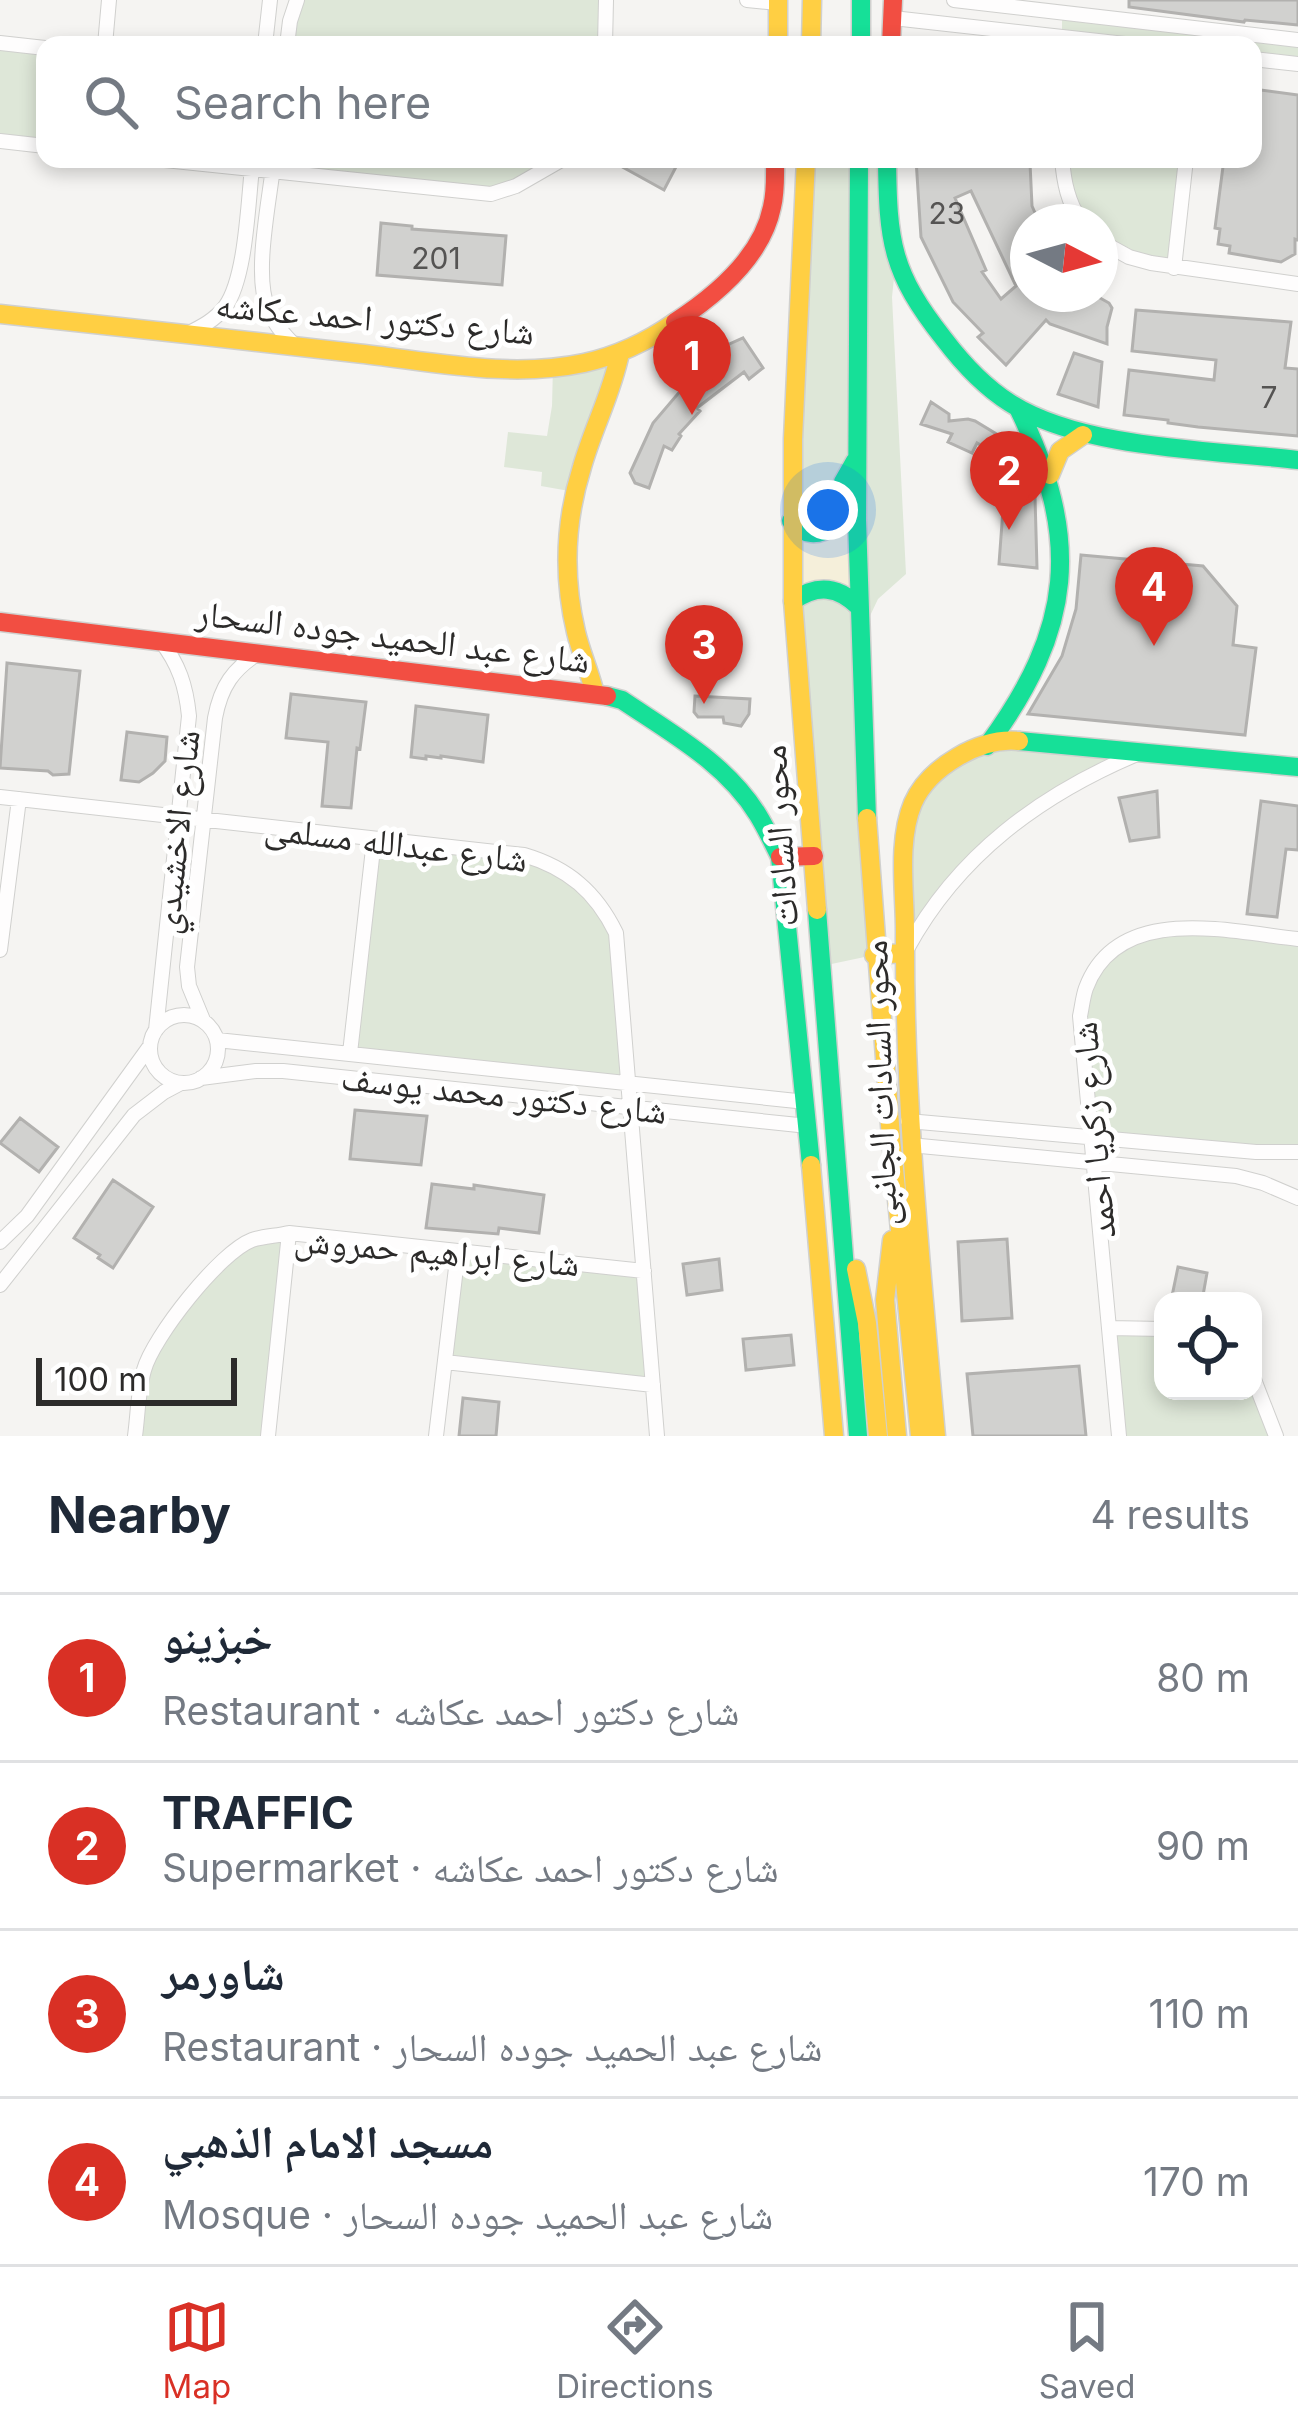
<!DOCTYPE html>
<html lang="en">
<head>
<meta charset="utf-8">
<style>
	body { margin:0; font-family:Inter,"Noto Naskh Arabic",sans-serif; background:#f2f2f3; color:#1f2937 }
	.controls { position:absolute; right:36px; bottom:36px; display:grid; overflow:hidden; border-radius:24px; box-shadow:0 6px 18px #0003 }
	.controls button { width:108px; height:108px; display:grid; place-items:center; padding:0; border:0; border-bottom:3px solid #e0e1e3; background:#fff; color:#1f2937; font:60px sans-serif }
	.compass { position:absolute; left:1010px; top:204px; width:108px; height:108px; border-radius:50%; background:#fff; box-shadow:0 6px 18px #0003; rotate:96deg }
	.scale { position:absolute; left:36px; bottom:30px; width:201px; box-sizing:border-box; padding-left:12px; border:6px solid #2c2b2a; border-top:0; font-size:33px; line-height:42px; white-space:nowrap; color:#2c2b2a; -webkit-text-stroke:9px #fff; paint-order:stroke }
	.you { position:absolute; left:828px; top:510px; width:42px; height:42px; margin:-30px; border:9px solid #fff; border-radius:50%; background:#1a73e8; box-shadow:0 0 0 18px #1a73e833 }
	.badge { display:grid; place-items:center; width:78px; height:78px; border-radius:50%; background:#d93025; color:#fff; font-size:39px; font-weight:700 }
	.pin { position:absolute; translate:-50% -99px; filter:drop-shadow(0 3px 6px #0008) }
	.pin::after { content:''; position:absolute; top:63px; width:42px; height:36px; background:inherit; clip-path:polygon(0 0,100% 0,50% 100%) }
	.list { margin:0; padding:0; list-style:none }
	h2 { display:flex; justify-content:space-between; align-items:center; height:156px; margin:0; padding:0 48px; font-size:51px }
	h2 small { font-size:39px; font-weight:400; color:#747a83 }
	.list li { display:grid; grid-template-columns:78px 1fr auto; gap:36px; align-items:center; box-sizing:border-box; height:168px; padding:0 48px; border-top:3px solid #e0e1e3 }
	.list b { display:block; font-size:45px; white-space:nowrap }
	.list p { margin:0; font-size:39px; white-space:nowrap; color:#747a83 }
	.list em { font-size:39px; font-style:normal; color:#747a83 }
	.icon { flex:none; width:66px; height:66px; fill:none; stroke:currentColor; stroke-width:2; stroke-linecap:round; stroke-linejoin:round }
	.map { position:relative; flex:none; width:1298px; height:1436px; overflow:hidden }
	.search { position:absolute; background:#fff; box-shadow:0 6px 18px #0003; left:36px; right:36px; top:36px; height:132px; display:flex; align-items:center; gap:30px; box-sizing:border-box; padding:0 42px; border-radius:24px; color:#747a83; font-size:45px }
	.sheet { height:828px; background:#fff }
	nav { display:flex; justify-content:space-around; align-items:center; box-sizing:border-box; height:168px; border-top:3px solid #e0e1e3; background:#fff; font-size:33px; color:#747a83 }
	nav a { display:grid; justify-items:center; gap:6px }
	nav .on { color:#d93025 }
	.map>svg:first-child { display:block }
	.green { fill:#dee7d8 }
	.sand { fill:#f5efda }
	.building { fill:#d1d1cf; stroke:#b2b1af; stroke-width:3; fill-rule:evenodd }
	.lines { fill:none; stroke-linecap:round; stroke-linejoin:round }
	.street-casing { stroke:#d0d0ce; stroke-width:16 }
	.fast-casing { stroke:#d0d0ce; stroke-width:21 }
	.slow-casing { stroke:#d0d0ce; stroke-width:21 }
	.jam-casing { stroke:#d0d0ce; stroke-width:21 }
	.street { stroke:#fefdfd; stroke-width:14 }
	.fast { stroke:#16e098; stroke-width:18 }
	.slow { stroke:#ffcf43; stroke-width:18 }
	.jam { stroke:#f24e42; stroke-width:18 }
	.labels { text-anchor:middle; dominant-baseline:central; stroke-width:10; stroke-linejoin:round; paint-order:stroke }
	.number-label { font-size:30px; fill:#555453 }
	.street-label { font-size:36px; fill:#2c2b2a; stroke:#fff }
</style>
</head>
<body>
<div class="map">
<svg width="1298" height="1436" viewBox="0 0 1298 1436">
	<rect width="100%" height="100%" fill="#f5f4f2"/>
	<path class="green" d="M297 0H606L604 45H287Z
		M1062 12 1298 40V64L1253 59V45H1062Z
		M0 43 45 48V146L0 141Z
		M274 159H563L504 192 273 172Z
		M804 159H887L896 259 892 297 906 574 878 599 860 637 874 955 822 966 793 601 834 525 805 534 793 439Z
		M1062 159H1186L1174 268 1100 241V222H1081Z
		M620 353 575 492 541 486 542 472 504 467 508 432 547 436 552 406 553 366Z
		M998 742 1142 751 998 835 904 953 907 830 922 788Z
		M374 840 544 861 607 914 629 1085 350 1053Z
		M1154 931 1298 939V1152L1091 1136 1080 1016 1103 961Z
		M289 1233 268 1436H136L142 1373 174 1318 250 1241Z
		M458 1251 644 1271 653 1385 445 1362Z
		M1109 1328 1163 1329V1391H1253L1276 1436H1119Z"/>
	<path class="sand" d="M843 482 854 600 799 595 795 527 818 535Z"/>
	<path class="building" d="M1129 0H1298V25L1245 20 1244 22 1129 7Z
		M1253 89 1298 95V240L1295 239V254L1281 262 1229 253 1230 246 1218 244 1220 229 1215 228 1224 159H1253Z
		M608 159H668L678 163 664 190Z
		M916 159H965V164L1030 163 1032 206 1039 222H1028V294H1093L1109 303 1112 308 1107 327V344L1050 324 1046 320 1006 365 978 337 983 333 953 302 921 237ZM971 191 1016 286 1001 299 982 272 986 270 955 198Z
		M381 223 412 226V229L506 236 502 285 377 275Z
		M1136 310 1291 322 1285 368 1298 369V436L1198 427 1168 423V420L1124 415 1129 370 1214 380 1216 360 1132 351Z
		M743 338 763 368 749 379 744 372 697 408 700 411 679 434 681 436 672 450 664 446 649 488 635 483 630 473 653 423 699 369 725 346Z
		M1074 353 1102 362 1098 407 1058 394Z
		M931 402 949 414V421L968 419 975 421 1023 450 1014 466 977 443 972 453 948 442 952 434 921 424Z
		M1004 496 1035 497 1037 568 999 564Z
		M1081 555 1203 566 1237 606 1233 645 1256 648 1245 735 1028 714 1062 656 1076 609Z
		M7 663 80 671 69 774 53 775 48 771 0 768Z
		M291 694 366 702 360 749 357 748 351 808 322 806 328 742 286 738Z
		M695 696 750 699 749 714 741 726 724 723 723 717H698L694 712Z
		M416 706 488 715 483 762 441 756V758L426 756V759L411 757Z
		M127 732 167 737 165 761 153 773 139 782 121 780Z
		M1157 791 1159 837 1130 841 1119 798Z
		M1261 801 1298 806V850L1286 849 1277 917 1247 914Z
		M355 1110 427 1116 421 1165 350 1159Z
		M20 1118 58 1147 39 1172 0 1143Z
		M113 1180 153 1207 113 1268 98 1258 100 1255 74 1238Z
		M432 1184 474 1189V1185L544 1195 539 1233 499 1228 498 1234 426 1228Z
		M1007 1239 1012 1318 962 1321 958 1242Z
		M719 1259 722 1290 687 1295 683 1264Z
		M1178 1267 1207 1273 1202 1301H1171Z
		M791 1335 794 1365 746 1370 743 1339Z
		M1079 1366 1086 1436H973L967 1374Z
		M463 1398 499 1402 496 1436H459Z"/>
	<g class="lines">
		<defs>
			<path id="street" d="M747 0 778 3
				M954 0 1298 40
				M893 18 1134 45
				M0 43 45 48
				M105 45 109 0
				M265 45 270 0
				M287 45 290 21 297 0
				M605 45 606 0
				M1253 59 1298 64
				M0 141 45 146
				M155 159 491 194 516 186 563 159
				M274 159C270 199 253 274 268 309 274 325 285 335 296 347
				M1062 159C1064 183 1068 202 1081 222
				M1100 241 1129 257 1151 263 1298 284
				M1174 268 1186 159
				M187 334C201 327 215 320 225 307 247 277 248 197 253 159
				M0 797 524 855C568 868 596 892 616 933L657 1436
				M907 949C958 855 1040 795 1137 754
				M0 950 19 799
				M150 1049a34 34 0 1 1 68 0a34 34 0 1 1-68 0Z
				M203 1020 189 986 187 967 215 718C221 686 233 669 260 652
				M156 1030 189 716C186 686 179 664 160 640
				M217 1040 806 1102
				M350 1053 374 840
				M201 1078 256 1071H283L808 1126
				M908 1121 1256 1152H1298
				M910 1145 1236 1176 1263 1183 1298 1198
				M0 1242 27 1216 150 1046
				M0 1285 134 1115 164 1092 181 1083
				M1109 1328 1163 1329
				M445 1362 653 1385
				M1253 1377 1276 1436
				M135 1436C138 1414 138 1391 144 1370 153 1337 220 1252 252 1240 263 1236 277 1236 289 1233L644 1271
				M268 1436 289 1233
				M436 1436 458 1251
				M1119 1436 1080 1016C1082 1007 1083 996 1086 988 1118 902 1230 932 1298 939"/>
			<path id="fast" d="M861 0V45
				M859 159 857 520 867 818
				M887 159C888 242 891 272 944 339 963 364 983 386 1010 403 1082 449 1213 450 1298 460
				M791 521C804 536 818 537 834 525L843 482 855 461
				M793 601C817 584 838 586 859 607
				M607 696 622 700C671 733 726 763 758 815 766 828 773 843 780 857L811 1165
				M1019 741 1298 767
				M987 746C1074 628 1082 539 1018 408
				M817 910 858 1436"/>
			<path id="slow" d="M778 0V45
				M811 45 812 0
				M806 159 793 439V601L817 910
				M0 314C118 327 237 339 355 353 430 361 509 379 584 363 616 356 648 341 675 322
				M1050 475 1060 451 1083 435
				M595 694C590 673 581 653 576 632 563 577 565 521 582 467 593 428 612 393 620 353
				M867 818 891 1138 920 1436
				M874 955 904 953
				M811 1165 834 1436
				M892 1240 885 1300 897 1436
				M856 1269 867 1323 878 1436
				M936 1436C921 1268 904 1100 905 931 905 891 897 841 913 803 929 767 980 737 1019 741"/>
			<path id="jam" d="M891 45 893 0
				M675 322C715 296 762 257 772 207 776 191 775 175 775 159
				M0 622 607 696
				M780 857 814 856"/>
		</defs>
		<use href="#street" class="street-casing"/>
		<use href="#fast" class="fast-casing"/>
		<use href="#slow" class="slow-casing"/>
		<use href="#jam" class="jam-casing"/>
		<use href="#street" class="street"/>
		<use href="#fast" class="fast"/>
		<use href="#slow" class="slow"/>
		<use href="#jam" class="jam"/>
	</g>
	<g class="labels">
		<g class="number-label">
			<text x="947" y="213">23</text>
			<text x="436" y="258">201</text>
			<text x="1269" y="397">7</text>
		</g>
		<g class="street-label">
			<text transform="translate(375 318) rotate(5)">شارع دكتور احمد عكاشه</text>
			<text transform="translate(393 636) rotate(7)">شارع عبد الحميد جوده السحار</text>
			<text transform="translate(176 832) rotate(-84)">شارع الاخشيدي</text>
			<text transform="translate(779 836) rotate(-94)">محور السادات</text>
			<text transform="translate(396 843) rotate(7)">شارع عبدالله مسلمى</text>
			<text transform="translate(879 1083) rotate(-92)">محور السادات الجانبى</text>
			<text transform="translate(504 1094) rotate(6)">شارع دكتور محمد يوسف</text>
			<text transform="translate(1093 1130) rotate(-95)">شارع زكريا احمد</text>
			<text transform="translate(437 1251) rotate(5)">شارع ابراهيم حمروش</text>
		</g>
	</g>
</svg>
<div class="controls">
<button><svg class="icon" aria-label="locate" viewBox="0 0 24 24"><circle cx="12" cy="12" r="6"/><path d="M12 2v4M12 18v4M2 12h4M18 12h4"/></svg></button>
</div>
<svg class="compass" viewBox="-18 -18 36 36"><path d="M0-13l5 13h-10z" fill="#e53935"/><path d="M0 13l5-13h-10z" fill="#747a83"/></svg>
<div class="scale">100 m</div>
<div class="you"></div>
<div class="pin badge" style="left:692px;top:415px">1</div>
<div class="pin badge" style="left:1009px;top:530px">2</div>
<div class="pin badge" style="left:704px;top:704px">3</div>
<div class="pin badge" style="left:1154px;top:646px">4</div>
<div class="search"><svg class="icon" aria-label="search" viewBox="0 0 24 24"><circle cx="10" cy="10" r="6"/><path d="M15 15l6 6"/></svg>Search here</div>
</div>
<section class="sheet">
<h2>Nearby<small>4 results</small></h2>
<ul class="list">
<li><span class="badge">1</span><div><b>خبزينو</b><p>Restaurant · شارع دكتور احمد عكاشه</p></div><em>80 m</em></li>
<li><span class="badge">2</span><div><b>TRAFFIC</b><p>Supermarket · شارع دكتور احمد عكاشه</p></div><em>90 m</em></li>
<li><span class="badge">3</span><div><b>شاورمر</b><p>Restaurant · شارع عبد الحميد جوده السحار</p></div><em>110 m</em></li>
<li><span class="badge">4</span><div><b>مسجد الامام الذهبي</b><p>Mosque · شارع عبد الحميد جوده السحار</p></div><em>170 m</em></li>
</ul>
</section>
<nav>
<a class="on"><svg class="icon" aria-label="map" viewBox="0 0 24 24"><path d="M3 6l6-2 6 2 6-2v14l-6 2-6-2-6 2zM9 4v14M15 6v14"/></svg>Map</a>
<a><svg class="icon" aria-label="directions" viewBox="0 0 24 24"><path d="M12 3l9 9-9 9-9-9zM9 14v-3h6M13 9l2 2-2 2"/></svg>Directions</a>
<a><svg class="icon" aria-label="saved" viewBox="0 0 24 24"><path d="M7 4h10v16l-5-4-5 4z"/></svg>Saved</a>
</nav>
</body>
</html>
